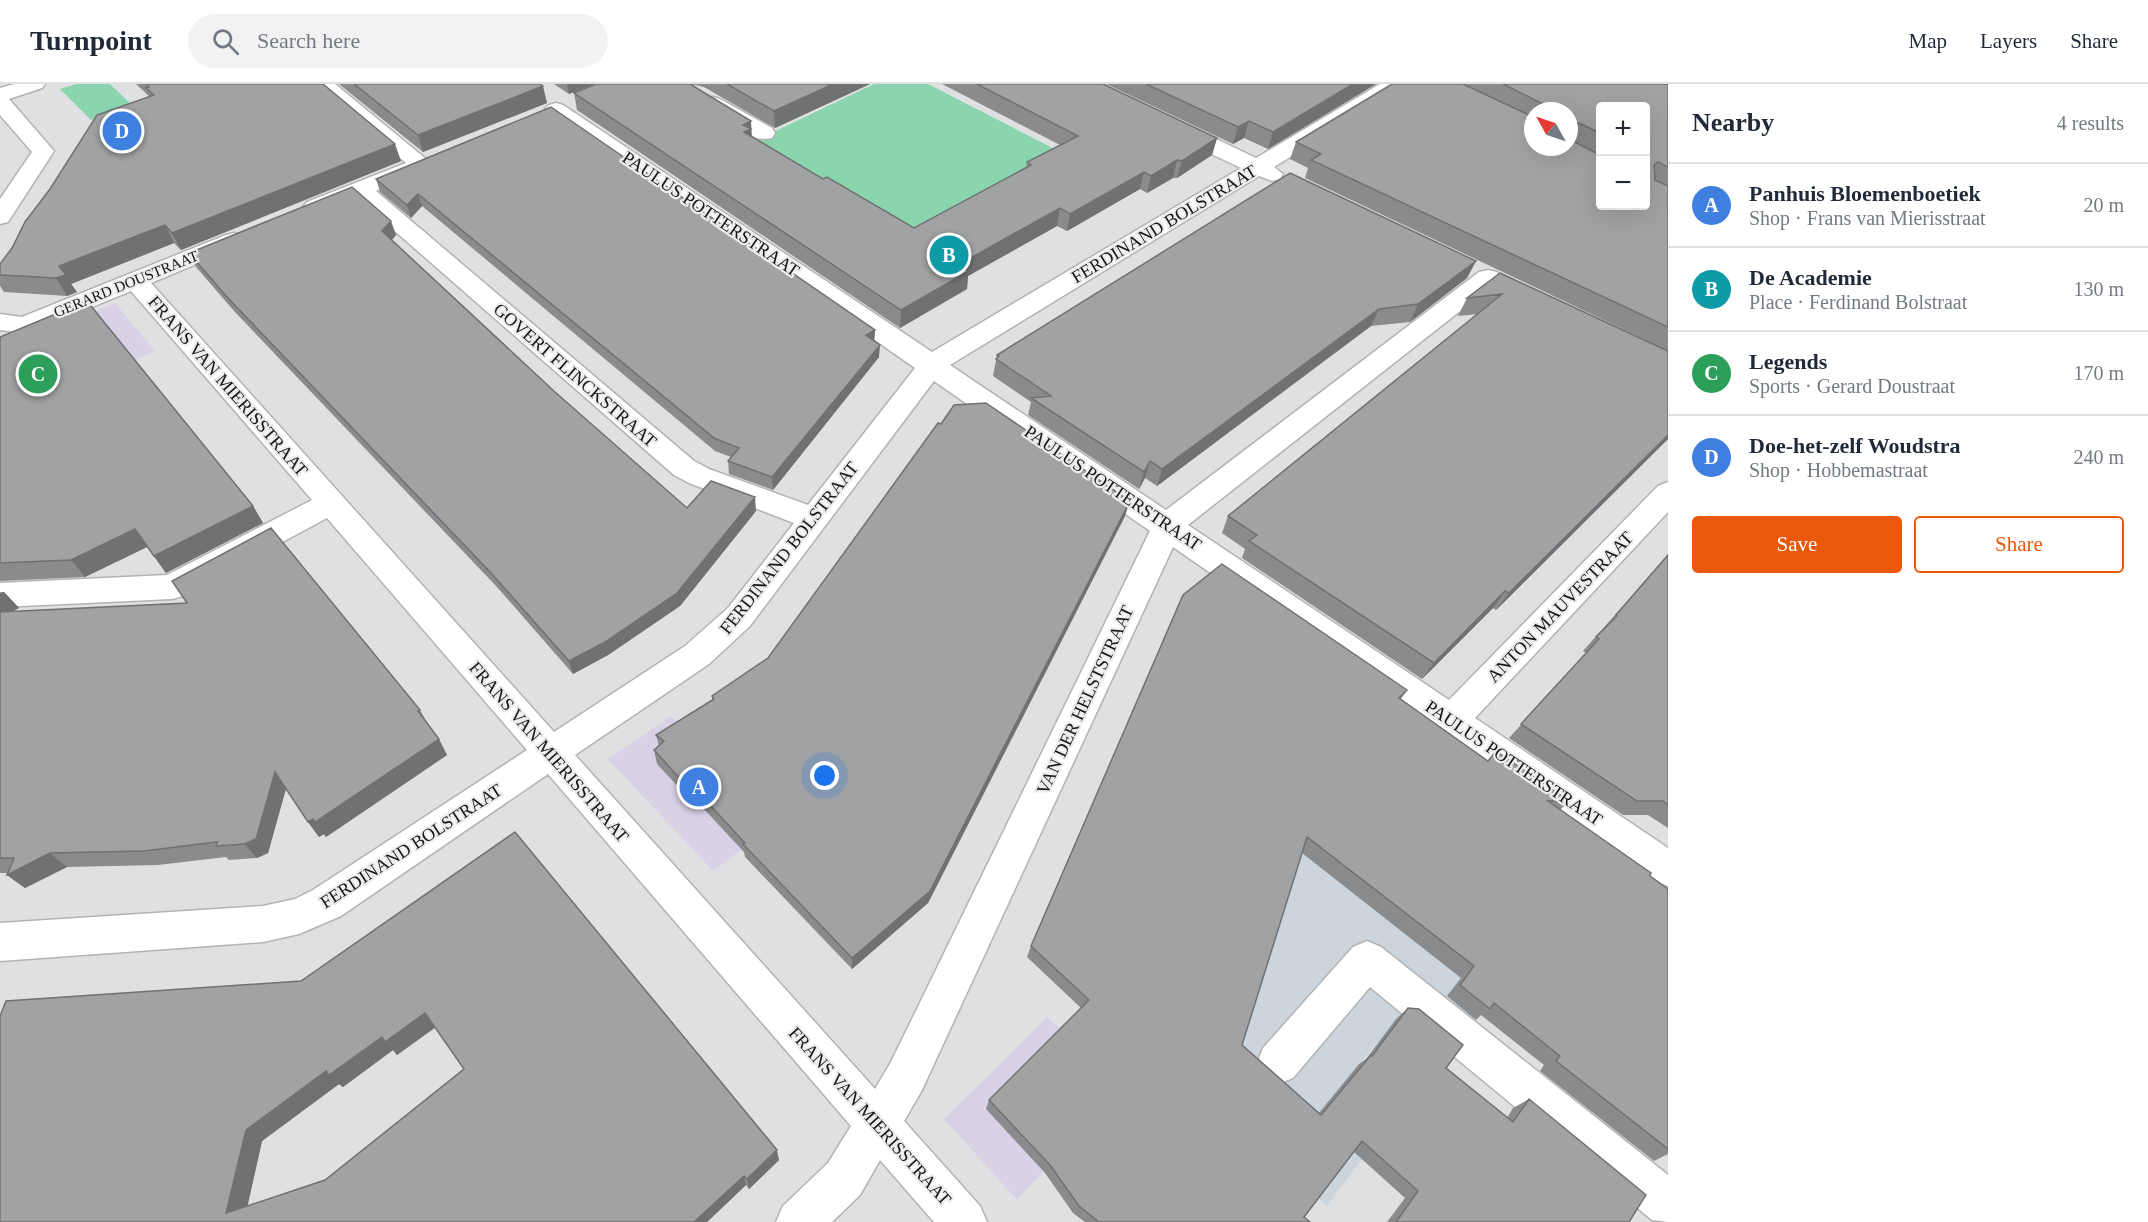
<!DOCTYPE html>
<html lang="en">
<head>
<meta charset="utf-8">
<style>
	body { margin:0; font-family:Georgia,serif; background:#f2f2f3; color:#1f2937 }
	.controls { position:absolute; right:18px; top:18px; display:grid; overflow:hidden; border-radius:6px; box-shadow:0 6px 24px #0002 }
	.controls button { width:54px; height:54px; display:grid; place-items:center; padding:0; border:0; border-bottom:2px solid #e0e1e3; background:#fff; color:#1f2937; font:30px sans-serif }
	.compass { position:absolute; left:1524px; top:18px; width:54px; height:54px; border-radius:50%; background:#fff; box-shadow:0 6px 24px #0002; rotate:310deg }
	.you { position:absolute; left:825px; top:692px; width:21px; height:21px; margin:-15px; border:4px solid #fff; border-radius:50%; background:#1a73e8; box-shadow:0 0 0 9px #1a73e833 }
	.badge { display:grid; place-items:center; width:39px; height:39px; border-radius:50%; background:#ea580c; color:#fff; font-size:20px; font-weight:700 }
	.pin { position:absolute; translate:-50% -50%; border:3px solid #fff; box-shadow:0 2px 6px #0006 }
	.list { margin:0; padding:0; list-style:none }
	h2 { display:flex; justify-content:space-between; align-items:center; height:78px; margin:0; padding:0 24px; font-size:26px }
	h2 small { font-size:20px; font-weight:400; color:#747a83 }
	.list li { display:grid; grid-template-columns:39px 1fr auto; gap:18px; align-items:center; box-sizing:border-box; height:84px; padding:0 24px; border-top:2px solid #e0e1e3 }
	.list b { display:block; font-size:22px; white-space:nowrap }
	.list p { margin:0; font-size:20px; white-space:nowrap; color:#747a83 }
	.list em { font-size:20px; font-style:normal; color:#747a83 }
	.actions { display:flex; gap:12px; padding:18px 24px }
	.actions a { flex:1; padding:14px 0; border:2px solid #ea580c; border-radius:6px; text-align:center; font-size:21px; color:#ea580c }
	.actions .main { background:#ea580c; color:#fff }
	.icon { flex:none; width:33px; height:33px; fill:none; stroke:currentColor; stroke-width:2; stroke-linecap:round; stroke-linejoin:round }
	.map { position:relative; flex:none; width:1668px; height:1138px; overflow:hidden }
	header { display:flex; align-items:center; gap:36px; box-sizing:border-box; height:84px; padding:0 30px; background:#fff; border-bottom:2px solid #e0e1e3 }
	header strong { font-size:28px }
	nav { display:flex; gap:33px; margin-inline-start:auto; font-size:21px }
	.search { width:420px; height:54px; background:#f2f2f3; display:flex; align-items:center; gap:15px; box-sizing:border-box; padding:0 21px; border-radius:33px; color:#747a83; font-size:22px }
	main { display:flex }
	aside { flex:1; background:#fff }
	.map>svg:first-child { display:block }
	.commercial { fill:#d9d2e7 }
	.built { fill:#cdd5dc }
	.green { fill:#8bd5ae }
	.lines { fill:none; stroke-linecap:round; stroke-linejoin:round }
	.minor-casing { stroke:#b1b3b5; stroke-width:3 }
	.minor { fill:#fff; fill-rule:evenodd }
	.wall { fill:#8a8b8d; fill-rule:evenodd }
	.shaded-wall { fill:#707173 }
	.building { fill:#a0a2a4; stroke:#707173; stroke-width:1.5; fill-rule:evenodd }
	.labels { text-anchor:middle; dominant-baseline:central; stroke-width:4.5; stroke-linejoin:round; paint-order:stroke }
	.far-street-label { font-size:15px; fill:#161617; stroke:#ebedef }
	.street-label { font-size:18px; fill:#161617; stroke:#ebedef }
</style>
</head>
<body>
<header>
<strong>Turnpoint</strong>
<div class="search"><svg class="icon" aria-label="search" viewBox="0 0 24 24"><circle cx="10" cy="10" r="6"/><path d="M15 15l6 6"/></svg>Search here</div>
<nav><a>Map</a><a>Layers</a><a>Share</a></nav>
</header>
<main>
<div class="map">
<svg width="1668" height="1138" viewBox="0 0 1668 1138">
	<rect width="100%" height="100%" fill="#dee0e1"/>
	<path class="commercial" d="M115 219 155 267 54 311 0 266Z
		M671 632 777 739 713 787 608 675Z
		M1047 933 1072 955 1155 964 1017 1116 944 1035Z"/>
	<path class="built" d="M1260 733 1494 910 1451 960 1383 952 1359 980 1404 1019 1327 1122 1260 1059 1197 918Z"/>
	<path class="green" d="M76 0H110L133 22 91 36 60 5Z
		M874 0H928L1064 70 993 101 905 148 757 56Z"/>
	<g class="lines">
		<defs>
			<path id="minor" d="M14 0H45L42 4 9 15 54 67 8 138 0 140V115L32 68 0 31V4Z
				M312 0H335L432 80 425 87 376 107 694 377 709 385 808 421 915 284 549 29 545 25 549 21 556 19 563 21 932 268 1241 84 1167 49 1164 44 1167 39 1175 38 1183 39 1256 74 1380 0H1405L1402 4 1274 83 1283 90 1280 95 1272 97 1259 92 950 281 1166 426 1479 188 1488 186 1497 188 1500 193 1497 198 1188 441 1449 616 1658 402 1668 398V428L1475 634 1668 764V802L1655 797 1173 463 921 1008 904 1037 980 1122 987 1138H934L880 1076 860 1111 832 1138H776L783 1122 828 1079 851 1042 548 690 341 832 299 850 263 858 0 877V839L263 822 295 815 313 806 527 666 327 434 183 512 172 515 0 523V499L167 491 312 416 131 207 33 247 24 249 0 246V230L22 233 226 151 234 149 242 151 246 156 242 161 151 199 554 648 685 562 728 524 794 439 689 399 674 391 357 114C342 121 323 132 307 128L303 123 307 118 406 79ZM934 297 1150 447 891 978 875 1005 575 671 709 580 750 542Z
				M713 13 720 15 772 44 775 49 772 54 764 55 756 54 706 23 703 19 706 15Z
				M1367 857 1381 863 1668 1091V1138L1652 1136 1370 903 1293 994 1278 1000 1263 994 1257 979 1263 964 1353 863Z"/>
		</defs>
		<use href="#minor" class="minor-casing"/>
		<use href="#minor" class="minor"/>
	</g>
	<path class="wall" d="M136 0H323L401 77 181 166 174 159 71 200 77 208 67 212 4 208 0 202V180L149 12Z
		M339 0H540L547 19 423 68Z
		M554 0H594L569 10Z
		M596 0H870L775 44 704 3 695 1 692 2 752 53 823 95 914 144 1026 84 1027 78 1060 61 942 0H1103L1217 54 1212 71 1177 94H1173L1147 109 1140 105 1067 147 1057 142 968 192 967 205 900 244 577 26 574 9Z
		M1106 0H1376L1268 65 1244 54 1233 60Z
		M1392 0H1668V355L1496 526 1493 524 1422 595 1242 474 1245 465 1222 449 1228 432 1478 230 1458 232 1467 214 1500 189 1650 258 1305 94 1308 84 1290 75 1296 58ZM1600 22 1646 122 1581 62 1600 71ZM1533 27H1569V63H1533Z
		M376 95 875 246 874 257 879 273 773 406 729 390 728 377 731 373 715 367 422 122 411 134 380 108Z
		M396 151 392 156 555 308 687 424 756 427 680 522 608 571 573 590 497 503 234 227 196 183 189 169Z
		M1476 177 1467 194 1410 238 1371 242 1157 402 1145 394 1139 405 1028 331 1031 318 993 292 997 271Z
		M0 253 253 422 263 439 166 489 147 463 85 493 0 497Z
		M1125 432 928 819 852 885 745 773 744 768 688 708 685 710 657 680 654 666 659 662 656 651 712 616V612Z
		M1668 471V744L1648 731H1623L1509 654 1586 569 1583 567Z
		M0 508H4L19 524 13 527 420 626 426 637 447 671 326 753 324 750 319 753 308 738 286 705 268 769 257 774 229 776 226 773 158 781 67 783 25 804 7 791 8 789H0Z
		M1407 606 1401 615 1488 677 1569 717 1560 726 1668 805V1070L1654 1077 1540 987 1544 981 1481 931 1476 936 1447 912 1461 894 1302 769 1242 961 1319 1029 1359 980 1366 975 1396 935 1408 924 1446 984 1507 1034 1513 1024 1529 1015 1629 1138H1387L1405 1114 1354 1068 1304 1133 1310 1138H1085L1073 1129 1045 1089 986 1025 989 1016 1081 924 1027 873 1031 862Z
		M515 748 779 1076 749 1105 746 1101 707 1138H0L301 897ZM435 943 464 985 325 1096 247 1122 262 1057 339 1000 343 1003 393 966 397 971Z"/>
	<path class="shaded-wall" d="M567 0H594L569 10Z
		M833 0H870L775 44 774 27Z
		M1353 0H1376L1268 65 1273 48Z
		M543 2 547 19 423 68 418 51Z
		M751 37 752 54 745 66 743 41Z
		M1249 37 1244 54 1233 60 1238 43Z
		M1577 39H1579L1569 56 1576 43Z
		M1217 54 1212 71 1177 94 1182 77Z
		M395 60 401 77 181 166 172 149Z
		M1177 76 1173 94 1147 109 1151 92Z
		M1144 88 1140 105 1067 147 1070 130Z
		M418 110 422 122 411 134 407 121Z
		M1060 124 1057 142 968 192 967 205 900 244 901 226 958 181Z
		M391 137 396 151 387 161 382 147Z
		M165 141 174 159 71 200 77 208 67 212 56 194 59 182Z
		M1476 177 1467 194 1410 238 1418 220Z
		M1379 225 1371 242 1157 402 1162 385Z
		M875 246 874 258 866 251Z
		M880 261 879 273 773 406 772 393Z
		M1668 351V355L1496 526 1509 509Z
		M1150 377 1145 394 1139 405 1144 388Z
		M755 413 756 427 680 522 608 571 573 590 569 577Z
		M1130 417 1125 432 928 819 852 885V874Z
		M253 422 263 439 166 489 154 472Z
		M135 445 147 463 85 493 71 476Z
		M1505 507 1493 524 1422 595 1434 579Z
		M4 508 19 524 0 534V510Z
		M439 655 447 671 326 753 324 750 319 753 308 738Z
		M275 688 286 704 268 769 257 774 244 760Z
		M685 694 688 708 685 710 682 697Z
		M50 769 67 783 25 804 7 791Z
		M425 929 436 943 397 971 393 966 343 1003 339 1000 262 1057 244 1138 226 1129 246 1046 326 987 382 953Z
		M777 1066 779 1076 749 1105 747 1095Z
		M744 1092 746 1101 707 1138H694Z"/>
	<path class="building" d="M146 0H323L395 60 172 149 165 141 59 182 66 191 56 194 0 191V180L12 164 25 138 50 105 97 31 154 11 146 4 149 3Z
		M354 0H540L543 2 418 51Z
		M596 0H690L751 37 743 41 751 45 744 48 823 95 827 93 914 144 1031 81 1027 78 1078 52 977 0H1103L1217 54 1182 77 1177 76 1151 92 1144 88 1070 130 1060 124 958 181 969 187 901 226 574 9Z
		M727 0H833L774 27Z
		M1146 0H1353L1273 48 1249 37 1238 43Z
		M1392 0H1463L1533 33V63H1569V55L1600 71V122H1646V22H1600V49L1579 39H1577L1576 43 1569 44V27H1543V20L1503 0H1668V83L1658 78 1654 81 1655 96 1668 102V243L1311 76 1321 70 1296 58Z
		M551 23 875 246 866 251 880 261 772 393 728 377 739 364 714 354 418 110 407 121 376 95Z
		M1290 89 1476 177 1418 220 1379 225 1162 385 1150 377 1144 388 1031 314 1051 312 996 275 999 272 997 271Z
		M352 103 391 137 382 147 555 308 687 424 711 397 755 413 677 509 605 558 569 577 492 490 227 213 189 169Z
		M1500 189 1668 267V351L1509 509 1505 507 1434 579 1249 457 1257 451 1228 432 1502 210 1467 214Z
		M87 217 253 422 154 472 135 445 71 476 0 479V253Z
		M986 319 1130 417 930 807 852 874 743 760 745 759 685 694 682 697 654 666 664 657 656 651 714 615 712 612 768 574 938 339 941 340 954 321Z
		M271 444 420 626 418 627 439 655 315 738 313 735 308 738 275 688 256 755 244 760 216 762 217 758 144 767 50 769 7 791 14 774H0V528L187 519 172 497Z
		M1668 471V721L1663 717H1637L1521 640 1599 555 1596 553 1617 532 1616 531Z
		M1222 480 1407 606 1399 614 1488 677 1496 667 1569 717H1548L1651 789 1650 792 1668 805V1065L1556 977 1560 972 1494 919 1490 925 1460 901 1474 882 1307 753 1242 961 1321 1031 1371 971 1372 972 1408 924 1419 925 1463 961 1446 984 1513 1038 1529 1015 1646 1111 1629 1138H1396L1418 1107 1362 1057 1304 1133 1310 1138H1099L1079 1122 1050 1081 989 1016 1089 916 1031 862 1183 511Z
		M515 748 777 1066 747 1095 744 1092 694 1138H0V932L6 917 301 897ZM425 929 464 985 325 1096 226 1129 246 1046 326 987 329 991 382 953 385 958Z"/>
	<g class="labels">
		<g class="far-street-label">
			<text transform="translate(126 200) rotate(-22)">GERARD DOUSTRAAT</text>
		</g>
		<g class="street-label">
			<text transform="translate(711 130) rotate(34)">PAULUS POTTERSTRAAT</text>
			<text transform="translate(1164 140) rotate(-31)">FERDINAND BOLSTRAAT</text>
			<text transform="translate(575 291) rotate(41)">GOVERT FLINCKSTRAAT</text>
			<text transform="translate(228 302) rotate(49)">FRANS VAN MIERISSTRAAT</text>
			<text transform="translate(1113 404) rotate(34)">PAULUS POTTERSTRAAT</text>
			<text transform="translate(789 464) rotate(-52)">FERDINAND BOLSTRAAT</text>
			<text transform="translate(1560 523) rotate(-46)">ANTON MAUVESTRAAT</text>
			<text transform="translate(1085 616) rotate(-65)">VAN DER HELSTSTRAAT</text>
			<text transform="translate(549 668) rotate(49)">FRANS VAN MIERISSTRAAT</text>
			<text transform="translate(1514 679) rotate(34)">PAULUS POTTERSTRAAT</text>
			<text transform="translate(411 762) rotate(-33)">FERDINAND BOLSTRAAT</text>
			<text transform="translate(870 1032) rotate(48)">FRANS VAN MIERISSTRAAT</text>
		</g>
	</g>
</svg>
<div class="controls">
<button>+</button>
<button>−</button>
</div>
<svg class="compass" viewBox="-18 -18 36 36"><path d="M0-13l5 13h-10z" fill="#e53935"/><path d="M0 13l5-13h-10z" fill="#747a83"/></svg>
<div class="you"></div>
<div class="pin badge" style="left:699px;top:703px;background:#3f7fe0">A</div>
<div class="pin badge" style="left:949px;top:171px;background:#0f9aa8">B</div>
<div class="pin badge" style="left:38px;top:290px;background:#2e9e5b">C</div>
<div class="pin badge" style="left:122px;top:47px;background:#3f7fe0">D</div>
</div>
<aside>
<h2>Nearby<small>4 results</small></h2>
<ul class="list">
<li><span class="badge" style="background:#3f7fe0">A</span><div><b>Panhuis Bloemenboetiek</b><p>Shop · Frans van Mierisstraat</p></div><em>20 m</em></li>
<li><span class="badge" style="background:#0f9aa8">B</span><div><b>De Academie</b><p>Place · Ferdinand Bolstraat</p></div><em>130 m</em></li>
<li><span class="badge" style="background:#2e9e5b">C</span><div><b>Legends</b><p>Sports · Gerard Doustraat</p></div><em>170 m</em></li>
<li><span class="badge" style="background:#3f7fe0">D</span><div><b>Doe-het-zelf Woudstra</b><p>Shop · Hobbemastraat</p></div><em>240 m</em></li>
</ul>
<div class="actions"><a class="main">Save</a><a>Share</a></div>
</aside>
</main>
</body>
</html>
